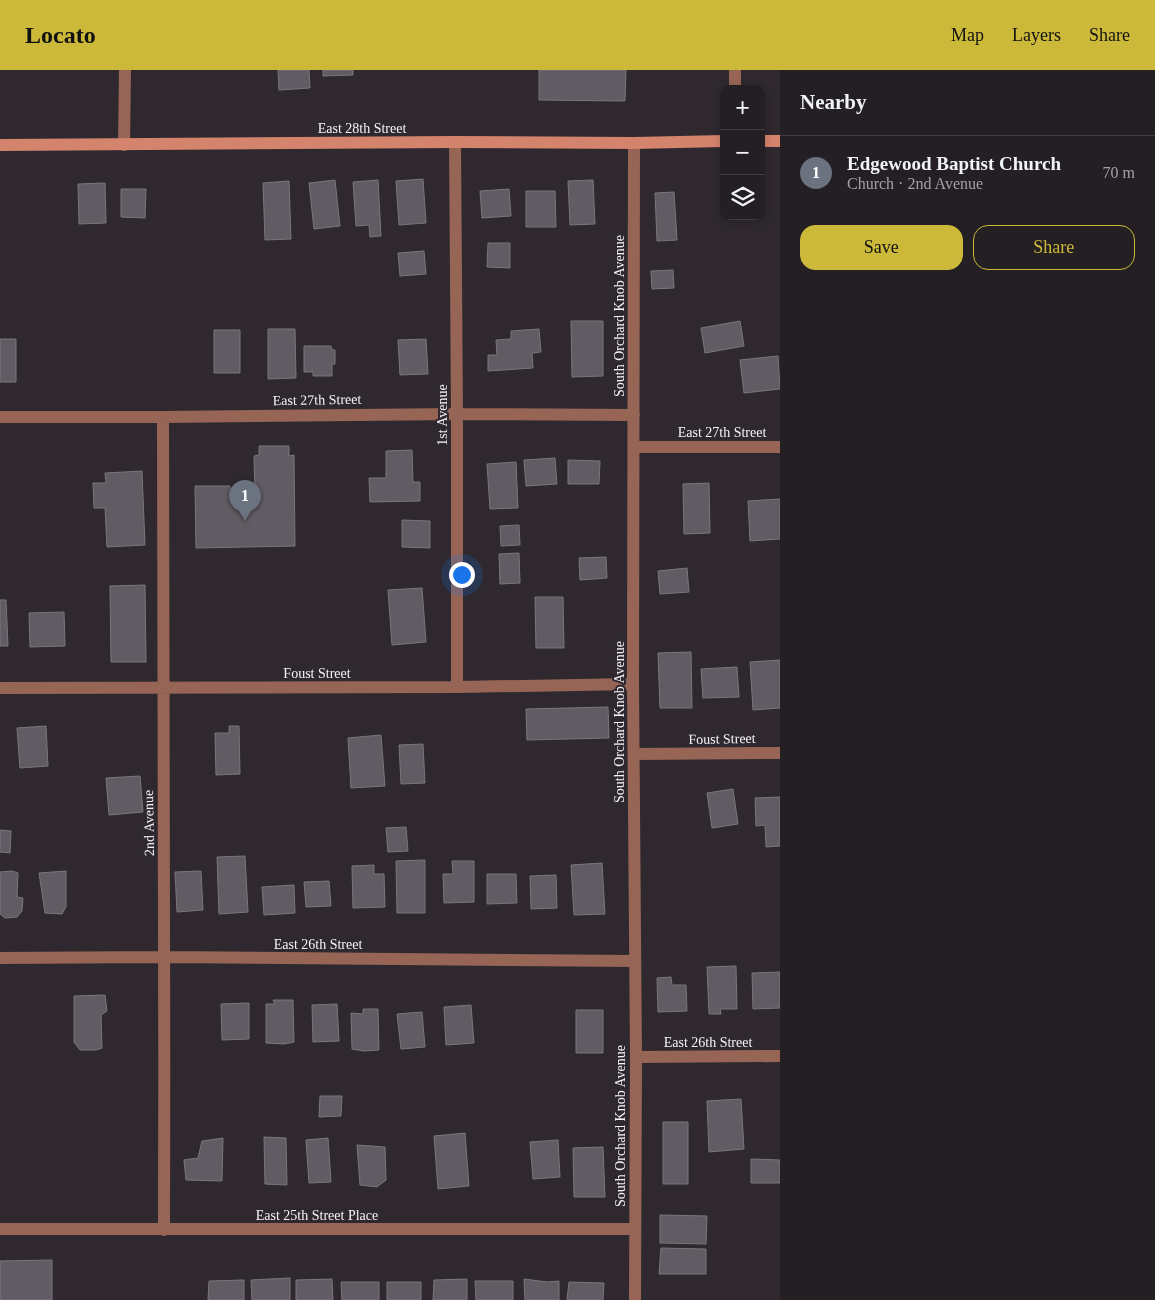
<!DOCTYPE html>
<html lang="en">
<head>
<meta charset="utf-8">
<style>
	body { margin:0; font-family:Georgia,serif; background:#2b272b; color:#f1f3f6 }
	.controls { position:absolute; right:15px; top:15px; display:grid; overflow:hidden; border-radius:10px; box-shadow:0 2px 8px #0003 }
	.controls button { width:45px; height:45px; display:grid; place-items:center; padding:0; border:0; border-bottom:1px solid #403d41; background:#231f23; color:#f1f3f6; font:25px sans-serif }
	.you { position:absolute; left:461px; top:504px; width:18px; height:18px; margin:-12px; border:4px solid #fff; border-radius:50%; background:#1a73e8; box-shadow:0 0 0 8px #1a73e833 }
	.badge { display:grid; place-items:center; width:32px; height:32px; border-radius:50%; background:#ccb939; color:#fff; font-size:16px; font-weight:700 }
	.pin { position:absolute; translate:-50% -41px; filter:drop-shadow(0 1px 2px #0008) }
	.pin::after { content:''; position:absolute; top:26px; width:18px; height:15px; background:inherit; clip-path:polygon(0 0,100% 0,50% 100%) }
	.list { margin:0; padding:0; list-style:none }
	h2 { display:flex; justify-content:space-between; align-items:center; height:65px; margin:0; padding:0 20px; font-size:21px }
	h2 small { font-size:16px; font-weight:400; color:#a3a2a6 }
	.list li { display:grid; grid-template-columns:32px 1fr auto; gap:15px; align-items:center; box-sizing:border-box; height:75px; padding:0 20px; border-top:1px solid #403d41 }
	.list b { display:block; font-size:19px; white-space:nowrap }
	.list p { margin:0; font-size:16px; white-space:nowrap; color:#a3a2a6 }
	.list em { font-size:16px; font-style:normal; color:#a3a2a6 }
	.actions { display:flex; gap:10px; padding:15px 20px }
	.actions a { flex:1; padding:11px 0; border:1px solid #ccb939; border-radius:15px; text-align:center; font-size:18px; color:#ccb939 }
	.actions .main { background:#ccb939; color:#111 }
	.icon { flex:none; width:28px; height:28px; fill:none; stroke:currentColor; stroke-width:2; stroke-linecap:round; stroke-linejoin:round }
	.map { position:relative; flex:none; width:780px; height:1230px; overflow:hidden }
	header { display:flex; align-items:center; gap:30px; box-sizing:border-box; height:70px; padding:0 25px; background:#ccb939; color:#111 }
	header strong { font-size:24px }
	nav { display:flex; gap:28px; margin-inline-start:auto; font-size:18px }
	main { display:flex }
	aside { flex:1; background:#231f23 }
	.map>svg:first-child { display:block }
	.building { fill:#615b63; stroke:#7b757d }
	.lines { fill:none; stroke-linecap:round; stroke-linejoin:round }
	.street { stroke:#976556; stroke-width:12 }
	.secondary { stroke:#d4846c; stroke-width:12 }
	.labels { text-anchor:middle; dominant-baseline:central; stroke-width:4; stroke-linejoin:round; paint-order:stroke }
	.street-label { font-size:14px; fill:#f6f2f6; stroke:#2f292f }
</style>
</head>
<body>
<header>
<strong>Locato</strong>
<nav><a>Map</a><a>Layers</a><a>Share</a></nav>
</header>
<main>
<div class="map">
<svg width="780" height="1230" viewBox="0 0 780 1230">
	<rect width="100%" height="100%" fill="#2f292f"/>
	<path class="building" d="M278 0H309L310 18 279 20Z
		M323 0H353V5L323 6Z
		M539 0H626L625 31 539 30Z
		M423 109 426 153 399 155 396 111Z
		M335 110 340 156 314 159 309 113Z
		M378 110 381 166 370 167 369 155 356 156 353 112Z
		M593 110 595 154 570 155 568 111Z
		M289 111 291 169 265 170 263 113Z
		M105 113 106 153 79 154 78 114Z
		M121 119H146L145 148 121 147Z
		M509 119 511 146 482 148 480 121Z
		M526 121H555L556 157H526Z
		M674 122 677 170 657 171 655 123Z
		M488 173H510V198L487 197Z
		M424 181 426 204 400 206 398 183Z
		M673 200 674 218 652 219 651 201Z
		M571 251H603V306L572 307Z
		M740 251 744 276 705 283 701 258Z
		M268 259H295L296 308 268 309Z
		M539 259 541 282 532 283 533 298 488 301V285H497L496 270 511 269V261Z
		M214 260H240V303H214Z
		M0 269H16V312H0Z
		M426 269 428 304 400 305 398 270Z
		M304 276H331L332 280H335V294H332V306H313V302H304Z
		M778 286 780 319 744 323 740 290Z
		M259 376H289V386L294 385 295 476 196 478 195 416H230L231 425 255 424 254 386 259 385Z
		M412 380 413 412H420V431L370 432 369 408H386V381Z
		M555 388 557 414 526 416 524 390Z
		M568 390 600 391 599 414H568Z
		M516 392 518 438 490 439 487 394Z
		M142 401 145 475 107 477 105 438H94L93 413H106L105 403Z
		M709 413 710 463 684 464 683 414Z
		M780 429V469L750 471 748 431Z
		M402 450 430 451V478L402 477Z
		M519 455 520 475 501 476 500 456Z
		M519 483 520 513 500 514 499 484Z
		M606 487 607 508 580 510 579 488Z
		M687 498 689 522 660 524 658 501Z
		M145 515 146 592H111L110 516Z
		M422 518 426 572 392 575 388 520Z
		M535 527H563L564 578H536Z
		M0 530H6L8 576H0Z
		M64 542 65 576 30 577 29 543Z
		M691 582 692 638H660L658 583Z
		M780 590V638L753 640 750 592Z
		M737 597 739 627 703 628 701 599Z
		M608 637 609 668 527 670 526 639Z
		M46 656 48 696 20 698 17 658Z
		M229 656H239L240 704 216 705 215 663H229Z
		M381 665 385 716 351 718 348 668Z
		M423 674 425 713 401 714 399 675Z
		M140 706 143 742 109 745 106 708Z
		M733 719 738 754 712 758 707 723Z
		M780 727V776L766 777 765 755 756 756 755 728Z
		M406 757 408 781 388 782 386 758Z
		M0 760 11 761 10 783 0 782Z
		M245 786 248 842 219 844 217 787Z
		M425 790V843H397L396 791Z
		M452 791H474V832L444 833 443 804H453Z
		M602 793 605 844 574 845 571 795Z
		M374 795V804H384L385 837 353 838 352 796Z
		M12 801 18 803 17 827 23 828 22 841 17 847 5 848 0 844V802Z
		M66 801V837L62 844 45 843 39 803Z
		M201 801 203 840 177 842 175 802Z
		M487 804H516L517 833 487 834Z
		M556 805 557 838 531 839 530 806Z
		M329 811 331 836 306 837 304 812Z
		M294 815 295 843 264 845 262 817Z
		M736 896 737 939H720L721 944H709L707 897Z
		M780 902V938L753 939 752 903Z
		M671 907 672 915H686L687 941 658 942 657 908Z
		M105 925 107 941 101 945 102 978 96 980H80L74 972V926Z
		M273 930H293L294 972 284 974 266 973V934H275Z
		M249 933V969L222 970 221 934Z
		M337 934 339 971 313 972 312 935Z
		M471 935 474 973 446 975 444 937Z
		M363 939H378L379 980 364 981 352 979 351 943 363 944Z
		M576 940H603V983H576Z
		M422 942 425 977 401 979 397 944Z
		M320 1026H342L341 1046 319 1047Z
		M741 1029 744 1079 709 1082 707 1031Z
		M663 1052H688V1114H663Z
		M465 1063 469 1116 438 1119 434 1066Z
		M264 1067 286 1068 287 1115 265 1114Z
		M223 1068 222 1111 186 1110 184 1090 198 1088 202 1071Z
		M328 1068 331 1112 309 1113 306 1070Z
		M558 1070 560 1107 533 1109 530 1072Z
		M357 1075 385 1077 386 1110 377 1117 360 1115Z
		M603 1077 605 1127H574L573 1078Z
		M751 1089 780 1090V1113H751Z
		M660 1145 707 1146 706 1174 660 1173Z
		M661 1178 706 1179V1204H659Z
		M52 1190V1230H0V1191Z
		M290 1208V1230H252L251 1210Z
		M332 1209 333 1230H296V1210Z
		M467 1209V1230H433L434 1210Z
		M524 1209 547 1212 559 1211V1230H525Z
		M244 1210V1230H208L209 1211Z
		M475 1211H513V1230H476Z
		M341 1212H379V1230H342Z
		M387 1212H421V1230H387Z
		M569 1212 604 1213 603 1230H567Z"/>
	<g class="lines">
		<path class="street" d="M735 19V0
			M455 72 457 344V617
			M634 73 633 614 636 987 635 1230
			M124 75 125 0
			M0 347H163L457 344 634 345
			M163 347C163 618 165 889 164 1160
			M634 377H780
			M0 618 457 617 633 614
			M635 684 780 683
			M0 888 165 887 635 891
			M636 987 780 986
			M0 1159H635"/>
		<path class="secondary" d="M761 71H780
			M0 75 455 72 634 73 724 71"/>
	</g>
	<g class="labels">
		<g class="street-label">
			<text x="362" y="58">East 28th Street</text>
			<text transform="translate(619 246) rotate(-90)">South Orchard Knob Avenue</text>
			<text transform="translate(317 330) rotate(-1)">East 27th Street</text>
			<text transform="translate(442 345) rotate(-90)">1st Avenue</text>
			<text x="722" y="362">East 27th Street</text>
			<text x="317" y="603">Foust Street</text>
			<text transform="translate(619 652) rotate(-90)">South Orchard Knob Avenue</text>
			<text transform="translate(722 669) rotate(-1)">Foust Street</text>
			<text transform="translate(149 753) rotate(-91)">2nd Avenue</text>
			<text x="318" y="874">East 26th Street</text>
			<text x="708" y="972">East 26th Street</text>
			<text transform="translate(620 1056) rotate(-90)">South Orchard Knob Avenue</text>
			<text x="317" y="1145">East 25th Street Place</text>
		</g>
	</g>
</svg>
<div class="controls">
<button>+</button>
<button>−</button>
<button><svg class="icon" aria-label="layers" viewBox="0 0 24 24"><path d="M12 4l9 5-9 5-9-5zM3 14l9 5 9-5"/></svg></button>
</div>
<div class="you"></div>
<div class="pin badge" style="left:245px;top:451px;background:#6b7280">1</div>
</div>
<aside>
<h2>Nearby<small></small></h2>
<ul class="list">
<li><span class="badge" style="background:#6b7280">1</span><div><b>Edgewood Baptist Church</b><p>Church · 2nd Avenue</p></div><em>70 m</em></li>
</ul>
<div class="actions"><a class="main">Save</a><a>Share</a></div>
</aside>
</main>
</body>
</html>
